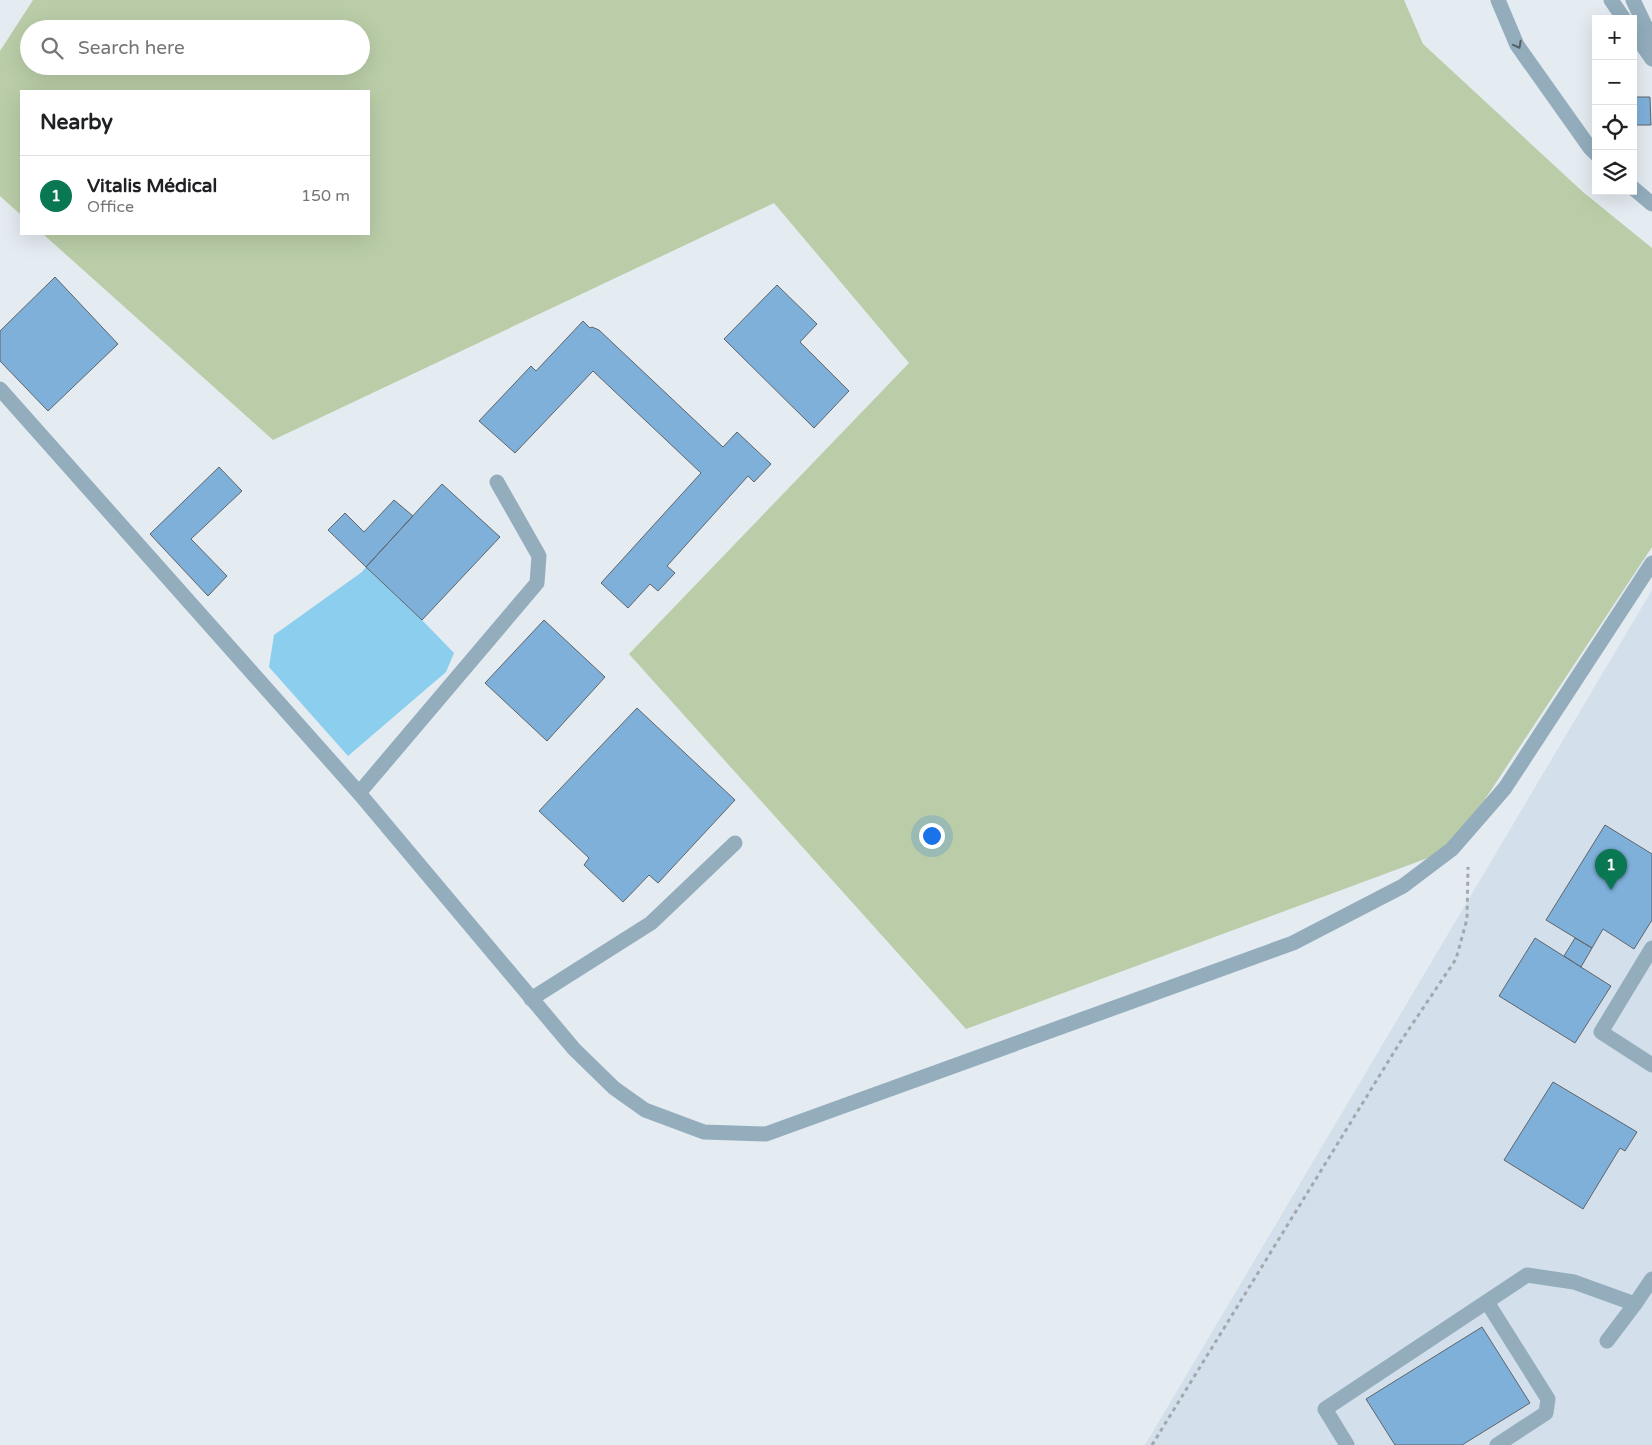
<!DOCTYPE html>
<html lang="en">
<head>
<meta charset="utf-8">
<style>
	body { margin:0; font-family:"Varela Round",sans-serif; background:#f6f6f6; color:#202124 }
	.controls { position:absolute; right:15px; top:15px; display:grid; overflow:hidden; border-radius:0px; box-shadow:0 5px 20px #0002 }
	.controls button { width:45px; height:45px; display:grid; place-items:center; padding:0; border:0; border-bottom:1px solid #e0e0e0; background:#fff; color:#202124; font:25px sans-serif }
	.you { position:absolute; left:931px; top:835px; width:18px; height:18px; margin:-12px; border:4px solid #fff; border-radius:50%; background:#1a73e8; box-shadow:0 0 0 8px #1a73e833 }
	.badge { display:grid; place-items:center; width:32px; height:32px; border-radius:50%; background:#087752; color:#fff; font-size:16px; font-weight:700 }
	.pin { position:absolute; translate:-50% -41px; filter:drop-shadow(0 1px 2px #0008) }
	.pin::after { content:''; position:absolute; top:26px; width:18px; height:15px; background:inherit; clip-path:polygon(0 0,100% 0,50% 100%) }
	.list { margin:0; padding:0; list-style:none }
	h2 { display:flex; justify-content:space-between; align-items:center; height:65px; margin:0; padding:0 20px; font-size:21px }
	h2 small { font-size:16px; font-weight:400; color:#757577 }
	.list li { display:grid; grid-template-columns:32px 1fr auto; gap:15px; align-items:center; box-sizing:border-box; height:80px; padding:0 20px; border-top:1px solid #e0e0e0 }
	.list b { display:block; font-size:19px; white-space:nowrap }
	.list p { margin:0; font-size:16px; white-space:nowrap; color:#757577 }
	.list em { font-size:16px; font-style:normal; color:#757577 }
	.icon { flex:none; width:28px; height:28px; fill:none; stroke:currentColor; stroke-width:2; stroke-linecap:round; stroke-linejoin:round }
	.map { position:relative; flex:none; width:1652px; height:1445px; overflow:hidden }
	.search { position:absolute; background:#fff; box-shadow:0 5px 20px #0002; left:20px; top:20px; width:350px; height:55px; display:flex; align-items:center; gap:12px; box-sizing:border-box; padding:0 18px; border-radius:28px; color:#757577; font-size:19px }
	.panel { position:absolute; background:#fff; box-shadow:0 5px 20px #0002; left:20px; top:90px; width:350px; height:145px; border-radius:0px }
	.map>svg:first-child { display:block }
	.built { fill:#d3dfea }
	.green { fill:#bacda8; fill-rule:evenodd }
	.water { fill:#8bceee }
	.building { fill:#7fb0da; stroke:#5f656a }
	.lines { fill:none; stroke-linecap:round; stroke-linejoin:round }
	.path { stroke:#a3a8ad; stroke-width:3; stroke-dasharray:4 4; stroke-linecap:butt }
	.service { stroke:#93adbd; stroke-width:15 }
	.minor { stroke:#93adbd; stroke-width:15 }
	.oneway { stroke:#556068 }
</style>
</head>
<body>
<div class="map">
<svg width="1652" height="1445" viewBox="0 0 1652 1445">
	<rect width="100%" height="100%" fill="#e4ebf1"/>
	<path class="built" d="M1652 590V1445H1145Z"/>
	<path class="green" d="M33 0H1404L1423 44 1583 192 1652 248V547L1452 849 966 1029 629 654 909 363 774 203 273 440 43 234H369V91H21V215L0 196V51ZM29 29H361V66H29Z"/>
	<path class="water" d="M366 567 422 620 454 653 446 672 348 756 269 667 274 635 362 572Z"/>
	<path class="building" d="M1633 97H1650L1651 125H1633Z
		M55 277 118 344 48 411 0 361V331Z
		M777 285 817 324 800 342 849 391 814 428 724 339Z
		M583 321 590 328 592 327 599 330 723 447 737 432 771 464 754 482 748 476 667 566 675 573 658 591 650 584 628 608 601 583 701 473 593 371 515 453 479 421 531 366 536 371Z
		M219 467 242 491 191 539 227 576 208 596 150 534Z
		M442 484 500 537 422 620 366 567Z
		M394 500 413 516 366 567 328 530 345 513 364 532Z
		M544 620 605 677 547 741 485 683Z
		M637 708 735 800 658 883 649 875 623 902 584 865 589 858 539 811Z
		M1605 825 1652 854V920L1634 949 1603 929 1592 948 1546 920Z
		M1535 938 1611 986 1575 1043 1499 996Z
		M1575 938 1592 948 1581 967 1564 956Z
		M1553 1082 1637 1132 1625 1151 1620 1148 1583 1209 1504 1160Z
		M1482 1327 1530 1403 1462 1445H1395L1366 1399Z"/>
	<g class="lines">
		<path class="path" d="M1152 1445 1399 1044 1456 959 1467 919 1468 867"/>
		<path class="service" d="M1498 0 1517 45 1590 148 1596 154
			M1611 0 1624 19
			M1633 0 1652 40
			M1633 32 1652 59
			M1633 188 1652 204
			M359 793 537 583 539 556 497 482
			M1652 948 1601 1032 1652 1065
			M531 999 651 923 735 843
			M1487 1302 1548 1399 1546 1413 1497 1445
			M1347 1445 1325 1409 1527 1275 1574 1282 1635 1304"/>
		<path class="minor" d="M0 389 359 793 574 1049 614 1088 645 1110 704 1132 766 1134 1293 943 1403 886 1452 849 1505 788 1652 563
			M1607 1341 1635 1304 1652 1279"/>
	</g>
	<defs><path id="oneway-chevron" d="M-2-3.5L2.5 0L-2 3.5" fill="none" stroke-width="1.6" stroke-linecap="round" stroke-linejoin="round" transform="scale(1.25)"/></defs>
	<use class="oneway" href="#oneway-chevron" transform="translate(1518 45) rotate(62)"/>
</svg>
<div class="controls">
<button>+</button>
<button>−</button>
<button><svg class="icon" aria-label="locate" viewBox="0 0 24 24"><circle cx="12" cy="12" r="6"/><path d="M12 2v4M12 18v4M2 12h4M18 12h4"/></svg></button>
<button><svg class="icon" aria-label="layers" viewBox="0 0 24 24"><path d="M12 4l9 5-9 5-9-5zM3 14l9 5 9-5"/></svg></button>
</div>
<div class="you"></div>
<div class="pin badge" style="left:1611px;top:890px">1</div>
<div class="search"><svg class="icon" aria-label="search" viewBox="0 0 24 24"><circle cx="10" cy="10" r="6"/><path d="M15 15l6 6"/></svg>Search here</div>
<section class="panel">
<h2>Nearby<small></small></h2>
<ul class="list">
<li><span class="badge">1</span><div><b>Vitalis Médical</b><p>Office</p></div><em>150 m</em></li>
</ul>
</section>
</div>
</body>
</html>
